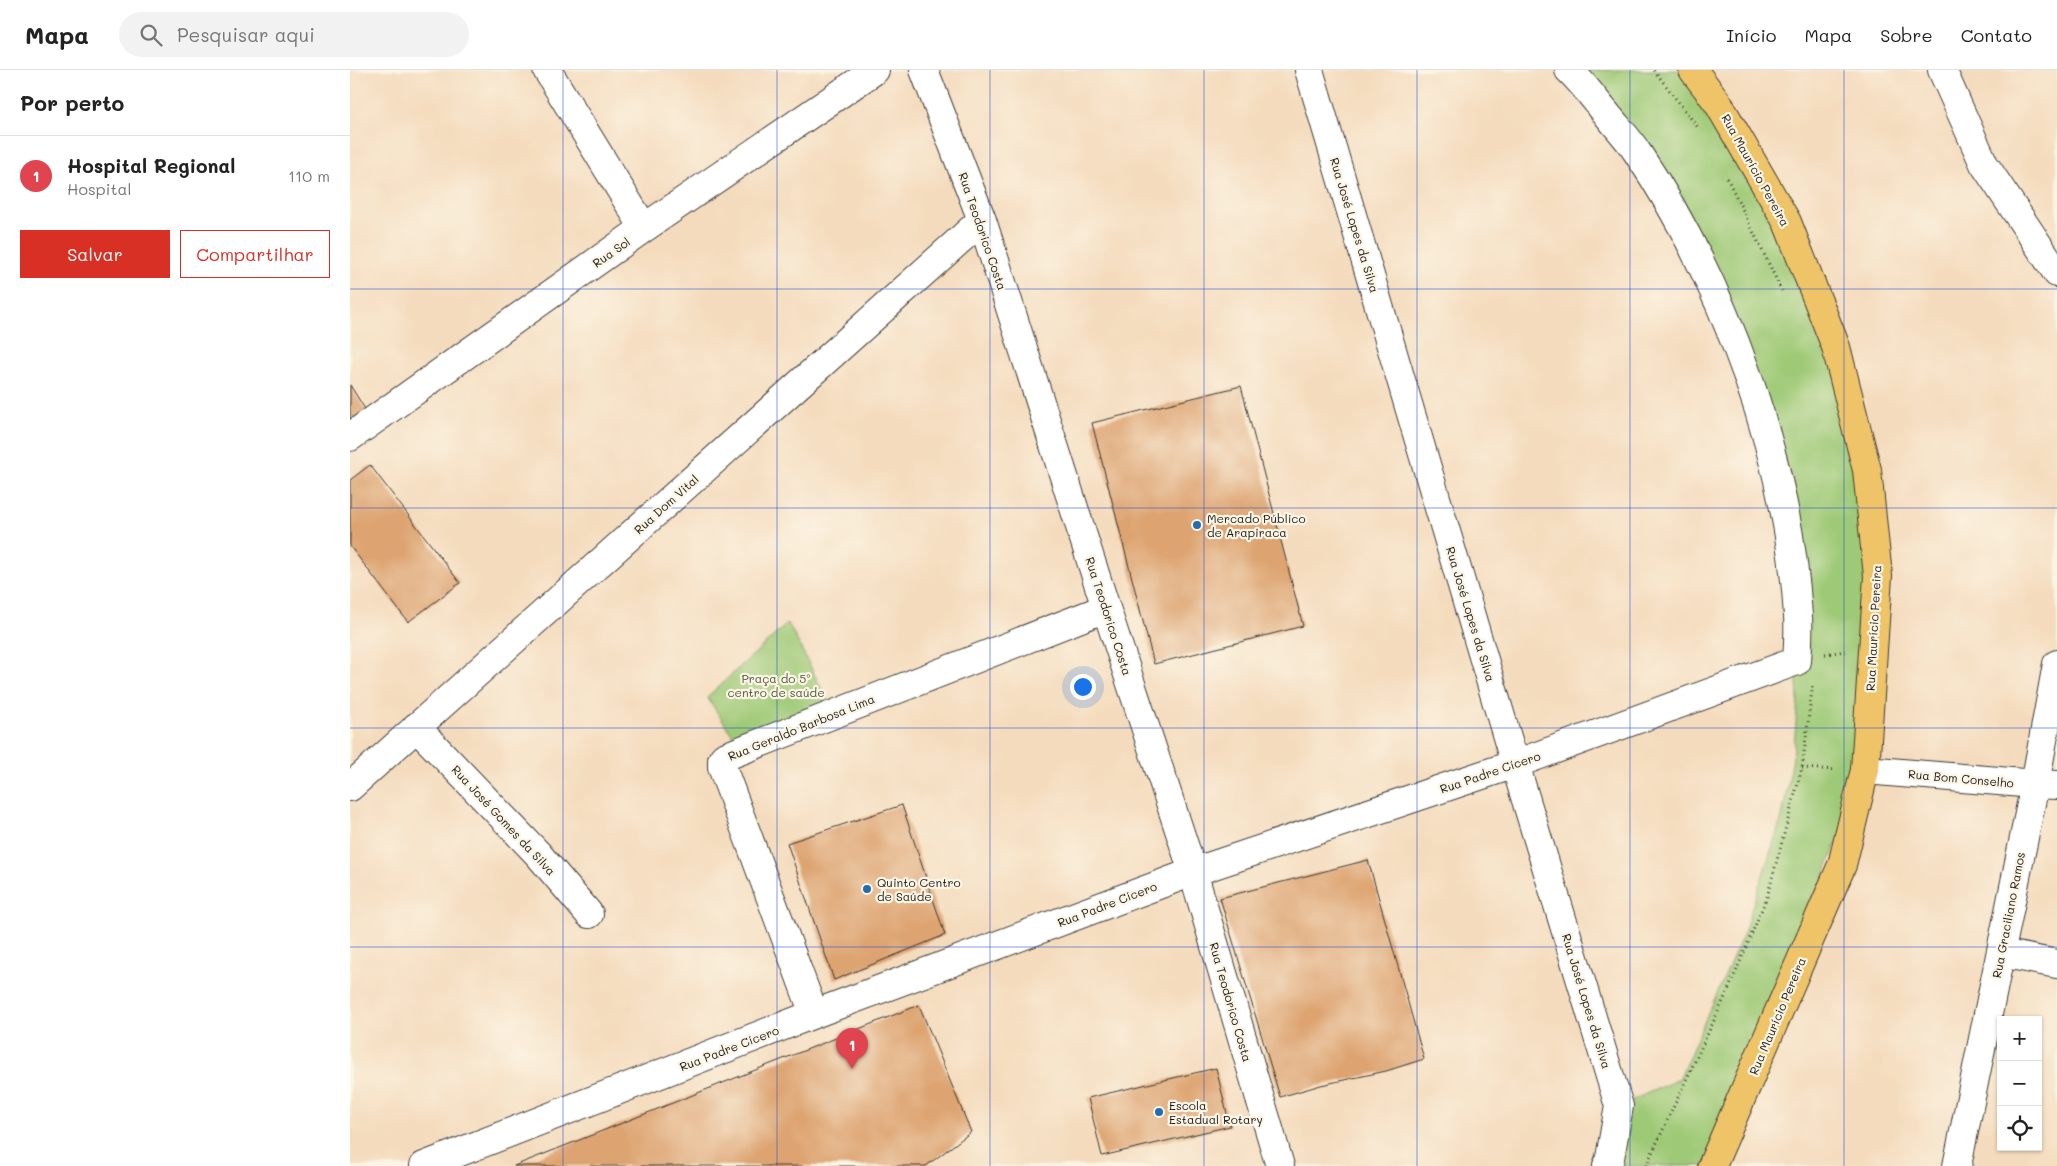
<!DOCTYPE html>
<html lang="pt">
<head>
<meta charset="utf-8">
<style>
	body { margin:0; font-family:Mali,sans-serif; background:#f2f2f2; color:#222 }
	.controls { position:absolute; right:15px; bottom:15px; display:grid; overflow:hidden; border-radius:0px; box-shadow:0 1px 4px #0004 }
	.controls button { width:45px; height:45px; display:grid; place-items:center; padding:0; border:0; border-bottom:1px solid #e0e0e0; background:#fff; color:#222; font:25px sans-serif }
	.you { position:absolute; left:732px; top:616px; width:18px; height:18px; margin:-12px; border:4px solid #fff; border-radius:50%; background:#1a73e8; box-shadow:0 0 0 8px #1a73e833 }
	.badge { display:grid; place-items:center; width:32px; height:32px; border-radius:50%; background:#d93025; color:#fff; font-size:16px; font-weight:700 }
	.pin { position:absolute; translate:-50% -41px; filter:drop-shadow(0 1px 2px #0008) }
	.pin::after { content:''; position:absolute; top:26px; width:18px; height:15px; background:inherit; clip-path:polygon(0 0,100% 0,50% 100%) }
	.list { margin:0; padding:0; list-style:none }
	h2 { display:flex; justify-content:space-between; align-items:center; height:65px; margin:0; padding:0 20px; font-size:21px }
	h2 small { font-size:16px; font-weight:400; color:#767676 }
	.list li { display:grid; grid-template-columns:32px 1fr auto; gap:15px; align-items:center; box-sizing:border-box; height:80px; padding:0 20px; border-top:1px solid #e0e0e0 }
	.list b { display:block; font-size:19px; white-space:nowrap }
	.list p { margin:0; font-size:16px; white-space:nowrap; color:#767676 }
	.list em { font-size:16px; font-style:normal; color:#767676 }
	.actions { display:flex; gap:10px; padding:15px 20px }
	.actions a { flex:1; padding:11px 0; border:1px solid #d93025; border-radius:0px; text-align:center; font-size:18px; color:#d93025 }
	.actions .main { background:#d93025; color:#fff }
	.icon { flex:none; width:28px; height:28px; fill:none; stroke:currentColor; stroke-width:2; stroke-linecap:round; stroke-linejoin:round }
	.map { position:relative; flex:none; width:1707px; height:1096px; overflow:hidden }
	header { display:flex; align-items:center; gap:30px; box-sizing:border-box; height:70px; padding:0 25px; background:#fff; border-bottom:1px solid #e0e0e0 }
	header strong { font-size:24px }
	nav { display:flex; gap:28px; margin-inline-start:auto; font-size:18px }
	.search { width:350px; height:45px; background:#f2f2f2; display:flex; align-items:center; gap:12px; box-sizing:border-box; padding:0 18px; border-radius:28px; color:#767676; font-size:19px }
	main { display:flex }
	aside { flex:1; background:#fff }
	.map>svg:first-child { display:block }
	.green { fill:#9ec976; stroke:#5d7249 }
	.building { fill:#dda370 }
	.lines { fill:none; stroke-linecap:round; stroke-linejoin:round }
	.minor-casing { stroke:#3c3934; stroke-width:30 }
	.major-casing { stroke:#3c3934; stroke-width:30 }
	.path { stroke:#3c3934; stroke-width:3; stroke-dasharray:1 4; stroke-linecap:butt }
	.minor { stroke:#fff; stroke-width:28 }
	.major { stroke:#efc469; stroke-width:28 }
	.grid { fill:none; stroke:#1d4ed8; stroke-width:1; stroke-opacity:0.55 }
	.poi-dot { fill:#1f6fb2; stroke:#fcf5e5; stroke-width:2 }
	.labels { text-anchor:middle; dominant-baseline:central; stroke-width:4.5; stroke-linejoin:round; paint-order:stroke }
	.street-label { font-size:12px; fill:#1c1c1c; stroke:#fcf5e5 }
	.poi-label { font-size:12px; fill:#1c1c1c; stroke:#fcf5e5; text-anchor:start }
	.park-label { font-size:12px; fill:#4a593c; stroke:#fcf5e5 }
</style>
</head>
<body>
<header>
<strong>Mapa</strong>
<div class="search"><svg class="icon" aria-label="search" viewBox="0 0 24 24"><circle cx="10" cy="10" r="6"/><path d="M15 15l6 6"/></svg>Pesquisar aqui</div>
<nav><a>Início</a><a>Mapa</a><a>Sobre</a><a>Contato</a></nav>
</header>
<main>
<aside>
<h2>Por perto<small></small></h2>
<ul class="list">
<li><span class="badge" style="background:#e0444e">1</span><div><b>Hospital Regional</b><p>Hospital</p></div><em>110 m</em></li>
</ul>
<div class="actions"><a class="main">Salvar</a><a>Compartilhar</a></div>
</aside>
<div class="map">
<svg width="1707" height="1096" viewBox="0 0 1707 1096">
	<rect width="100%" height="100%" fill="#fcf5e5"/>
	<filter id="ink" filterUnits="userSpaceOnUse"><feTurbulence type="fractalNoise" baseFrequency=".02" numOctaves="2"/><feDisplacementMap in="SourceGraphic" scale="10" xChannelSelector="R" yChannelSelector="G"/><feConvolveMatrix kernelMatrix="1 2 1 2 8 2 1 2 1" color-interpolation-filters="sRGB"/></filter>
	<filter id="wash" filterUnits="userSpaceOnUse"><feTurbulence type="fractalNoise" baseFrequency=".0096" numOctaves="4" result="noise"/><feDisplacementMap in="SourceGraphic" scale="20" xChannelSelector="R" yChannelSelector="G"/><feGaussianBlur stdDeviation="1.12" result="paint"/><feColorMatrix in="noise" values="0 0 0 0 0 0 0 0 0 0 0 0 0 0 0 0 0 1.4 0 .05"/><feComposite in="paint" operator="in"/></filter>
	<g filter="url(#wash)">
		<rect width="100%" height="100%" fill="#f4dbbd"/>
		<path class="green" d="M1219 0H1343L1437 152 1517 400 1515 700 1362 1096H1257L1269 1036 1329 1009 1393 865 1432 747 1443 688 1448 629 1439 463 1362 217Z
			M438 553 479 633 389 675 357 627Z"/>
		<g id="blocks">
			<path class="building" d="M0 315 18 344 0 355Z
				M891 316 953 556 804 594 742 353Z
				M20 395 110 513 58 552 0 476V410Z
				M552 735 595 865 484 910 437 773Z
				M1018 790 1074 989 1036 1001 971 1015 930 1027 870 828Z
				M569 935 621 1062 576 1096H164Z
				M866 998 880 1056 752 1086 738 1028Z"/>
		</g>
	</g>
	<g filter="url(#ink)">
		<use href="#blocks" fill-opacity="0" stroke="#3c3934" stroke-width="1"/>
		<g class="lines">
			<defs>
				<path id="minor" d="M197 0 294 158
					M574 0 632 150 756 538 843 802 930 1096
					M959 0 1165 694 1269 1036 1260 1088 1257 1096
					M1592 0 1634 94 1707 203
					M0 367 294 158 525 0
					M66 657 188 784 239 844
					M1515 700 1685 714 1707 715
					M0 717 632 150
					M1651 883 1707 894
					M464 944 372 697V690L374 687 756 538
					M74 1096 464 944 843 802 1165 694 1447 591C1448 576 1449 561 1448 546 1439 390 1374 211 1287 82 1278 68 1266 56 1256 43 1244 29 1233 13 1219 0
					M1607 1096 1685 714 1707 594"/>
				<path id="major" d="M1343 0 1368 33 1437 152 1486 277 1517 400 1528 506 1515 700 1492 795 1362 1096"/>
			</defs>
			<use href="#minor" class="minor-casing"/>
			<use href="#major" class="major-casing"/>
			<path class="path" d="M1304 0 1349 59
				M1377 108 1432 221
				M1475 584 1496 581
				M1452 698 1487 700
				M1296 1096 1380 916 1417 827 1452 698 1463 613"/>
			<use href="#minor" class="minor"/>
			<use href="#major" class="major"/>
		</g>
	</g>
	<path class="grid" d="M213 0V1096M427 0V1096M640 0V1096M854 0V1096M1067 0V1096M1280 0V1096M1494 0V1096M0 219H1707M0 438H1707M0 658H1707M0 877H1707"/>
	<g class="poi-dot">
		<circle cx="847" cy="455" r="5"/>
		<circle cx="517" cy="819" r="5"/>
		<circle cx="809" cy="1042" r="5"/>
	</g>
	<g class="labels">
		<g class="street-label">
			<text transform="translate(1406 100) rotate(61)">Rua Maurício Pereira</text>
			<text transform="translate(1005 155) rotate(73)">Rua José Lopes da Silva</text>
			<text transform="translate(633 161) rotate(71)">Rua Teodorico Costa</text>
			<text transform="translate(261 182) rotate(-35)">Rua Sol</text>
			<text transform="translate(316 434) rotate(-42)">Rua Dom Vital</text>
			<text transform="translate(1121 544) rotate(73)">Rua José Lopes da Silva</text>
			<text transform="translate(759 546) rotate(72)">Rua Teodorico Costa</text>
			<text transform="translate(1523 558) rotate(-87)">Rua Maurício Pereira</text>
			<text transform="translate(451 657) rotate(-22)">Rua Geraldo Barbosa Lima</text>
			<text transform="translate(1140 702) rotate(-19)">Rua Padre Cícero</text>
			<text transform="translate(1611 708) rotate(5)">Rua Bom Conselho</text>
			<text transform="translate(154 750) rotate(47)">Rua José Gomes da Silva</text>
			<text transform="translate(757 834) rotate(-21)">Rua Padre Cícero</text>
			<text transform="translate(1658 845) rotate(-79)">Rua Graciliano Ramos</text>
			<text transform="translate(1237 931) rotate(73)">Rua José Lopes da Silva</text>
			<text transform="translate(881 932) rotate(74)">Rua Teodorico Costa</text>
			<text transform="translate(1427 946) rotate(-67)">Rua Maurício Pereira</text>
			<text transform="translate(379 978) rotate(-21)">Rua Padre Cícero</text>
		</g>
		<g class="poi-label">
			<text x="857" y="448">Mercado Público<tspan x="857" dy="14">de Arapiraca</tspan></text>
			<text x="527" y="812">Quinto Centro<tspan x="527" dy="14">de Saúde</tspan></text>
			<text x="819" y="1035">Escola<tspan x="819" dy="14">Estadual Rotary</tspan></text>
		</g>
		<g class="park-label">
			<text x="426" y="608">Praça do 5º<tspan x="426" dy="14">centro de saúde</tspan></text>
		</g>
	</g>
</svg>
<div class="controls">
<button>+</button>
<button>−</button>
<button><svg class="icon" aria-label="locate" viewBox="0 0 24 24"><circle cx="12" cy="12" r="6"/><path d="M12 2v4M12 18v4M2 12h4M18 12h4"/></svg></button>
</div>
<div class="you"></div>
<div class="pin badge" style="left:502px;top:999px;background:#e0444e">1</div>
</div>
</main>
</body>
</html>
